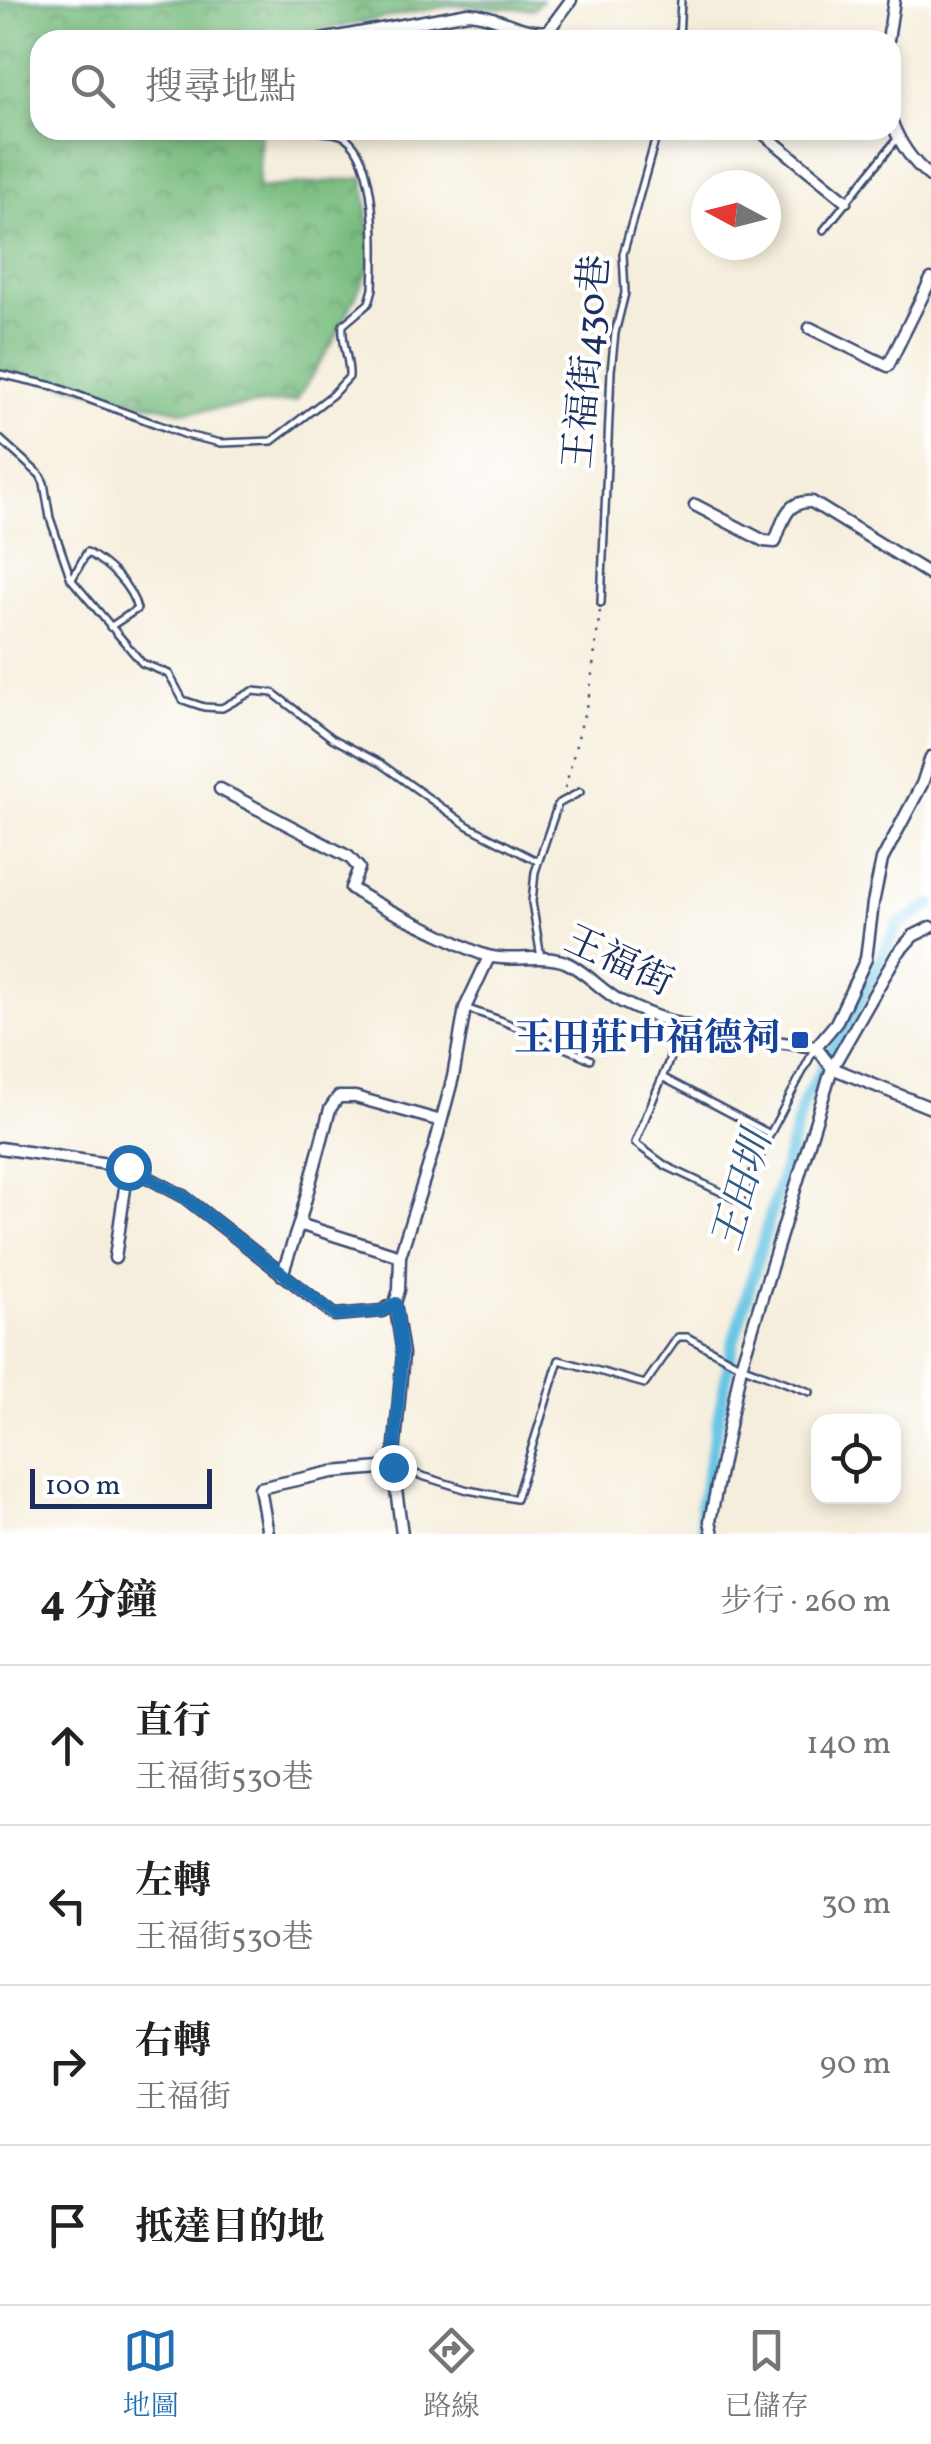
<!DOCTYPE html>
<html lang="zh-TW">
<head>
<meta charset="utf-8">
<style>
	body { margin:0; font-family:Vollkorn,"Noto Serif TC",serif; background:#f2f2f2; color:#222 }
	.controls { position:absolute; right:30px; bottom:30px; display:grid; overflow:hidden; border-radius:20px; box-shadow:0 5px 15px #0003 }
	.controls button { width:90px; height:90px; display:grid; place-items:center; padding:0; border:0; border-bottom:2px solid #e0e0e0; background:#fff; color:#222; font:50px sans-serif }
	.compass { position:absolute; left:691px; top:170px; width:90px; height:90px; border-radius:50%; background:#fff; box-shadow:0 5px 15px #0003; rotate:277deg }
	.scale { position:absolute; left:30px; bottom:25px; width:182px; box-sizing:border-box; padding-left:10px; border:5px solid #1b2f5e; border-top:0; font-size:28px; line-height:35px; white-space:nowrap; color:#1b2f5e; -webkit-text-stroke:8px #fff; paint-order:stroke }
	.stop { position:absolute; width:30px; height:30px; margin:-22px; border:8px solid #1f6fb2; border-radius:50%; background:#fff }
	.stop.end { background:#1f6fb2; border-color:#fff; box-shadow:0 2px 10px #0008 }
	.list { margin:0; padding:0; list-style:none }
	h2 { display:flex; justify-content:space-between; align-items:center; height:130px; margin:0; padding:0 40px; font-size:42px }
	h2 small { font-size:32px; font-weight:400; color:#767676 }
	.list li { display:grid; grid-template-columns:65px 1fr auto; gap:30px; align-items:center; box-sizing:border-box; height:160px; padding:0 40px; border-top:2px solid #e0e0e0 }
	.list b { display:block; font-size:38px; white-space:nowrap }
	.list p { margin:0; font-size:32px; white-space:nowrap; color:#767676 }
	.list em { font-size:32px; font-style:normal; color:#767676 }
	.icon { flex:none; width:55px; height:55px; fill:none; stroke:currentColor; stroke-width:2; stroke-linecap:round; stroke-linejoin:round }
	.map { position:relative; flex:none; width:931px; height:1534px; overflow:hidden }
	.search { position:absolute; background:#fff; box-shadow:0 5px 15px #0003; left:30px; right:30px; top:30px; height:110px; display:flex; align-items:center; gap:25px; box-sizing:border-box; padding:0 35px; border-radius:30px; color:#767676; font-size:38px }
	.sheet { height:770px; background:#fff }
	nav { display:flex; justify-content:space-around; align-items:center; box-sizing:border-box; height:140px; border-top:2px solid #e0e0e0; background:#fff; font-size:28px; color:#767676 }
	nav a { display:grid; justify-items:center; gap:5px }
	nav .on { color:#1f6fb2 }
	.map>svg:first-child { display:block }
	.forest { fill:url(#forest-crowns); stroke:#4a766f; stroke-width:2.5 }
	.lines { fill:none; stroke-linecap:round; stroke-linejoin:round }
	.canal { stroke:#66c5e4; stroke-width:12 }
	.lane-casing { stroke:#3c4c71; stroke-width:10 }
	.street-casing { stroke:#3c4c71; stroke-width:15 }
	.path { stroke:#3c4c71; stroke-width:2.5; stroke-dasharray:2.5 8; stroke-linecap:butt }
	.lane { stroke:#fff; stroke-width:5 }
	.street { stroke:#fff; stroke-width:10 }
	.route { stroke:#1f6fb2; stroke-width:12 }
	.transit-dot { fill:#1a4fb4; stroke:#fff; stroke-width:4 }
	.labels { text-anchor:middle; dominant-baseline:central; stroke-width:8; stroke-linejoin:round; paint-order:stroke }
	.street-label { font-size:38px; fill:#1b2f5e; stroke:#fff }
	.transit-label { font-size:38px; font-weight:bold; fill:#164399; stroke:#fff; text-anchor:end }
	.water-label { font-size:40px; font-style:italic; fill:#325c86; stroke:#fff }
</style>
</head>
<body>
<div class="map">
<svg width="931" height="1534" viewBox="0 0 931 1534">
	<defs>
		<pattern id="forest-crowns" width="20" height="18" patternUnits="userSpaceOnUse" patternTransform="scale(2.5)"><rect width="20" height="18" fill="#7abd80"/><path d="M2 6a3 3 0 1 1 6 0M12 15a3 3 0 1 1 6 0" fill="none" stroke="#639a6c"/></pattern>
	</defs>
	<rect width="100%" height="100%" fill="#fff"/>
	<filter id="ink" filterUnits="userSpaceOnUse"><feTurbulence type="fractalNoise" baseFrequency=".01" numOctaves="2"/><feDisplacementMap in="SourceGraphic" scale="20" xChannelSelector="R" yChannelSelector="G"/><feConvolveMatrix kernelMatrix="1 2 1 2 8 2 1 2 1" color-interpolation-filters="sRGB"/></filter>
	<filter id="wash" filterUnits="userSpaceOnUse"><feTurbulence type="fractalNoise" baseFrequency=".0048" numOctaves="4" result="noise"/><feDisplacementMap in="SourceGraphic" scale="40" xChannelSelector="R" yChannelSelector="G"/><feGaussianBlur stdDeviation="2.25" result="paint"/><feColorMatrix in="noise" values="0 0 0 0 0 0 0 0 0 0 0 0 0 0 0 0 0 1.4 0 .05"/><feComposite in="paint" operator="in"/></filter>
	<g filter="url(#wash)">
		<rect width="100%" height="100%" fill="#f6eedc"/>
		<path class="forest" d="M0 0H542L533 9 454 5 266 40H40V130H261L258 188 364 178 372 262 336 337 296 401 185 412 0 370Z"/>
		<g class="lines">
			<path class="canal" d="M703 1534 701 1506 733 1343 804 1101 859 1003 898 925 931 905"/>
		</g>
	</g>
	<g filter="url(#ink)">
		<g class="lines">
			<defs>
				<path id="lane" d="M679 40 681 0
					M824 230 897 139
					M0 374 53 386 186 435 221 443 272 441 332 395 349 377C350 359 341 343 343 325L369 303 373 289C375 253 378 159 345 137 335 131 324 134 314 130
					M0 439 40 475 44 483 50 518 71 579 142 663 169 674 183 700 204 707 222 708 253 691 273 693 332 738 381 764 468 826 537 861
					M72 579 87 552C108 564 131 585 137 609L110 627
					M601 603 611 371 615 333 625 293 623 254 658 130
					M541 958 532 902 535 872 558 804 580 792
					M468 1009 500 1020 590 1059
					M676 1023 669 1061 635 1143 666 1166 740 1201 770 1134 814 1050
					M662 1077 770 1134
					M396 1468 468 1490 516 1499 559 1360 645 1384 678 1337H687L741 1366 810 1392"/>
				<path id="street" d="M321 40 468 13C496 14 521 35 548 31L571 0
					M888 40 894 0
					M891 120C899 142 913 163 931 177
					M759 130 846 201
					M810 328 888 366 931 279
					M695 505 764 541 775 542C783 521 786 500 812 502L931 575
					M220 789 349 857 359 868 351 888C378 907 409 919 439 934 455 941 472 952 488 956 513 963 541 953 565 962 586 971 602 992 622 1002 682 1032 750 1039 816 1047
					M816 1047 836 1023 866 959 873 903 882 860 922 784 931 757
					M816 1047 832 1068 931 1108
					M0 1148 128 1167 183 1196 335 1315 382 1311 395 1303
					M299 1224 400 1256
					M115 1258 128 1167
					M282 1275 299 1224 330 1109 338 1097H355L441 1121
					M268 1534 260 1488 332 1472 393 1467
					M402 1534 393 1467 403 1354 395 1303 399 1290 400 1256 435 1145 453 1077 465 1008 489 957
					M713 1534 710 1521 741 1366 832 1068 897 954 913 936 931 927"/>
			</defs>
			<use href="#lane" class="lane-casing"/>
			<use href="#street" class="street-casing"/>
			<path class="path" d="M565 788 590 691 600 610"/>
			<use href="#lane" class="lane"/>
			<use href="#street" class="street"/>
		</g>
	</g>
	<g class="lines" filter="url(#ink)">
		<path class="route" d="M128 1167 183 1196 336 1315 382 1311 396 1303 402 1354 393 1467"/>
	</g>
	<rect class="transit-dot" x="790" y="1030" width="20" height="20" rx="5"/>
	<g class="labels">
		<g class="street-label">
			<text transform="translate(589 362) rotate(-85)">王福街430巷</text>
			<text transform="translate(618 963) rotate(25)">王福街</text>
		</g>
		<g class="transit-label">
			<text x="780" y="1040">王田莊中福德祠</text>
		</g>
		<g class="water-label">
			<text transform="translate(744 1192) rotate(-74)">王田圳</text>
		</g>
	</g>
</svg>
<div class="controls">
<button><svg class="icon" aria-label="locate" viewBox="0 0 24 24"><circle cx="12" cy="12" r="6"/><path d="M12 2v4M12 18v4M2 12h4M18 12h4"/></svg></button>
</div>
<svg class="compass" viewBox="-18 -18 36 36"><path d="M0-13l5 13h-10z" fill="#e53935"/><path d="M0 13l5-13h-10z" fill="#767676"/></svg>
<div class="scale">100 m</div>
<div class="stop" style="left:128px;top:1167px"></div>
<div class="stop end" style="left:393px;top:1467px"></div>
<div class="search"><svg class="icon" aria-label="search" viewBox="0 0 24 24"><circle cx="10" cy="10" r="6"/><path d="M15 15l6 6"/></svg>搜尋地點</div>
</div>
<section class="sheet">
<h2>4 分鐘<small>步行 · 260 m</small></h2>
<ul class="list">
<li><svg class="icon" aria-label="ahead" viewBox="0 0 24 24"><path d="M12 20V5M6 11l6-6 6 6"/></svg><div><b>直行</b><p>王福街530巷</p></div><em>140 m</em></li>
<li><svg class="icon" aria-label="left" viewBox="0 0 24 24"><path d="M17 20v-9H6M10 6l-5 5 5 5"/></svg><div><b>左轉</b><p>王福街530巷</p></div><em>30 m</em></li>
<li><svg class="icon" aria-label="right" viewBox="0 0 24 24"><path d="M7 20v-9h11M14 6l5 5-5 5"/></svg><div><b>右轉</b><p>王福街</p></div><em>90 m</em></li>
<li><svg class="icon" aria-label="arrive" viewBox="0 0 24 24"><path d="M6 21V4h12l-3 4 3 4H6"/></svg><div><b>抵達目的地</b></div></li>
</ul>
</section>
<nav>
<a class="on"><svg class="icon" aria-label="map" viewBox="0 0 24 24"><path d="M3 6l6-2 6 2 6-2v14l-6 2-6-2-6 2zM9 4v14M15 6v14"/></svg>地圖</a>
<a><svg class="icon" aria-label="directions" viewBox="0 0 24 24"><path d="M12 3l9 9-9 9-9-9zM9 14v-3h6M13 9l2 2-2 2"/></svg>路線</a>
<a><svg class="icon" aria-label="saved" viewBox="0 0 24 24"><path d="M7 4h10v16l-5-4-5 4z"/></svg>已儲存</a>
</nav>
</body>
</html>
